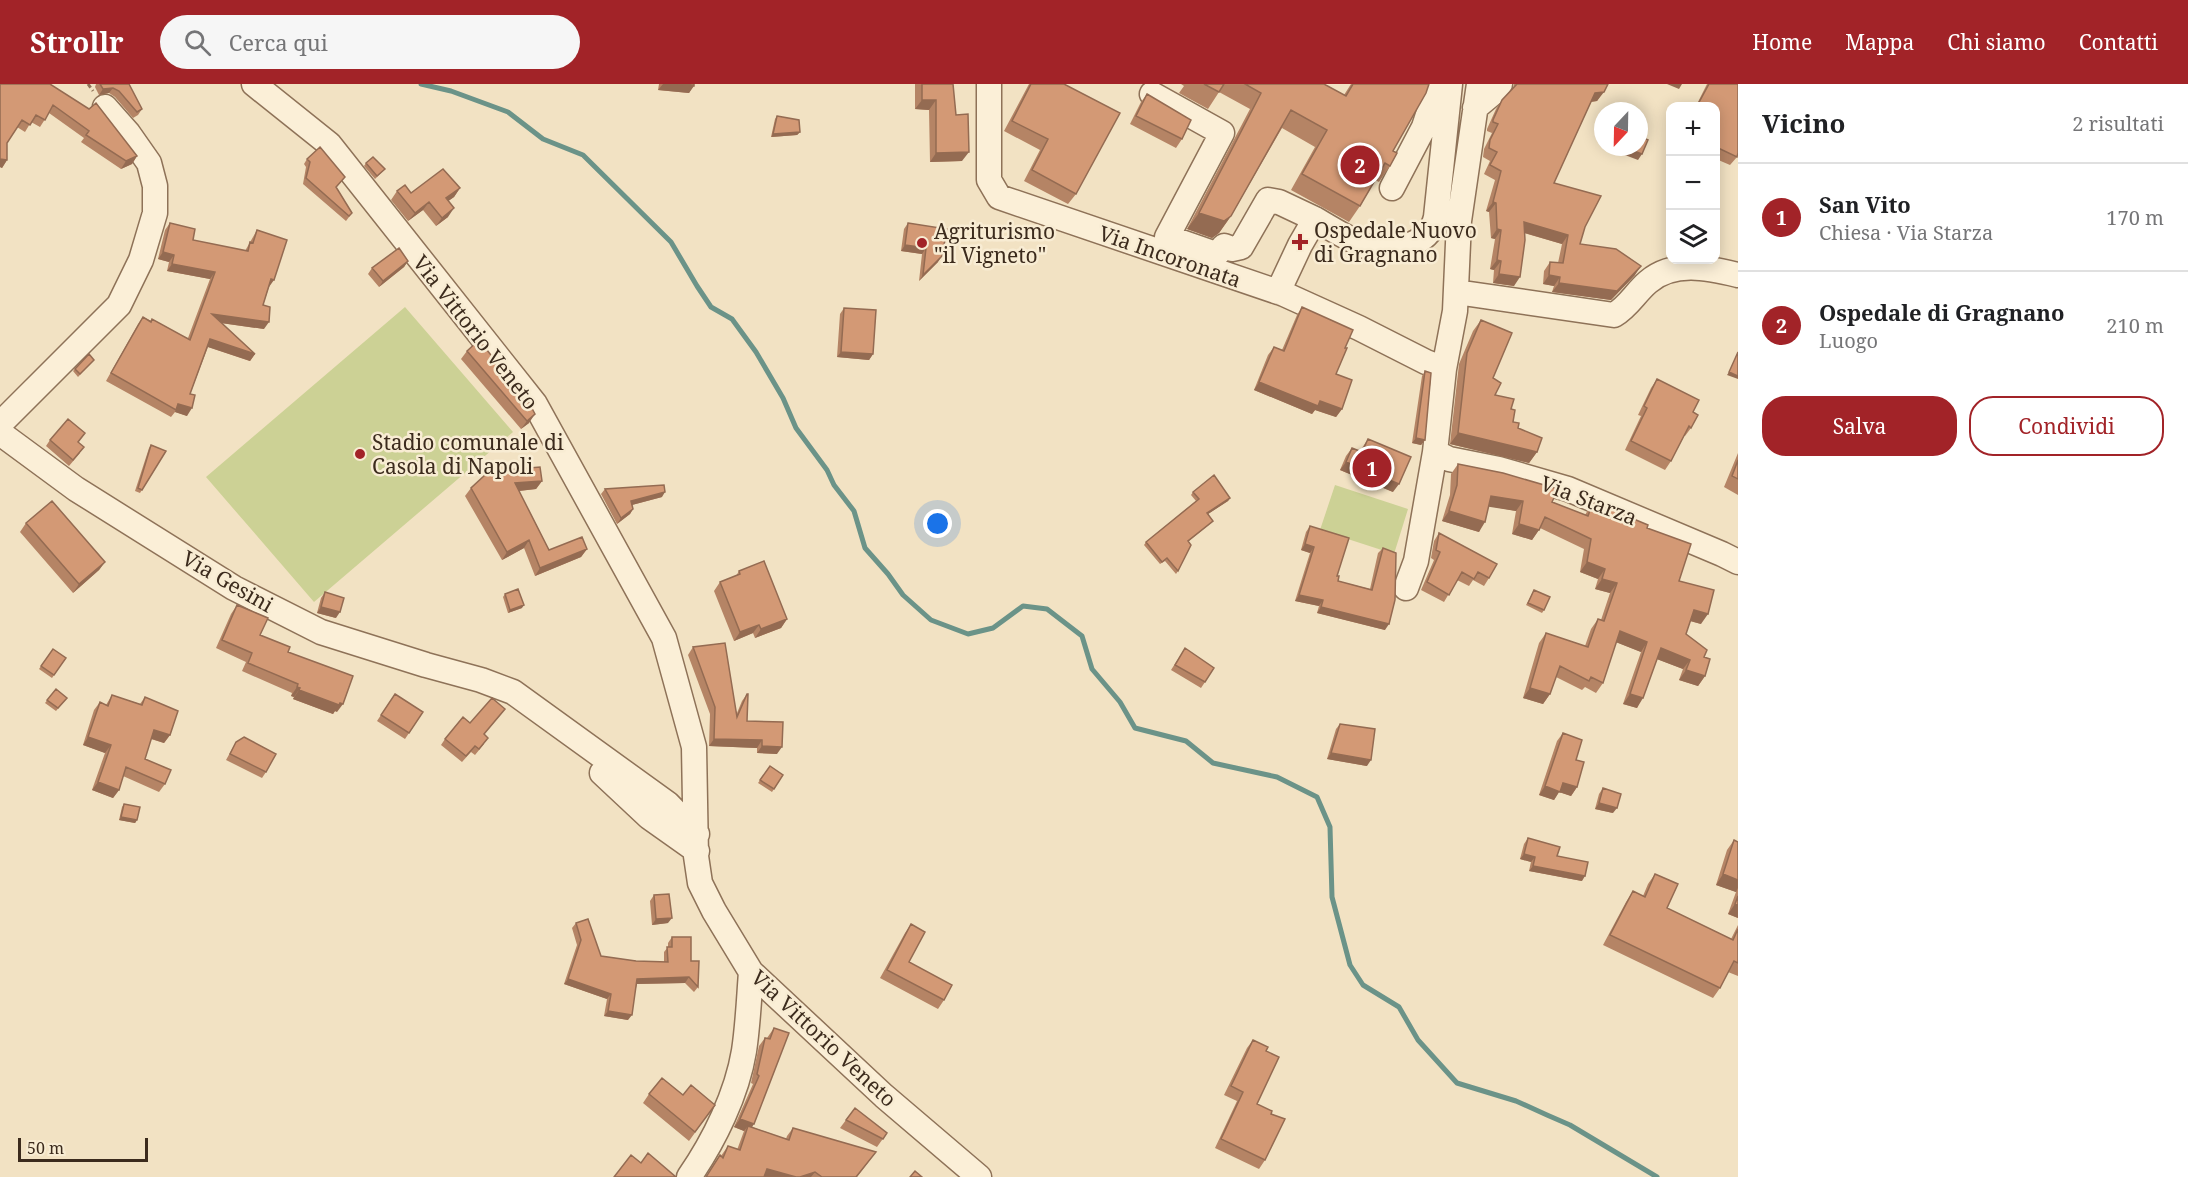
<!DOCTYPE html>
<html lang="it">
<head>
<meta charset="utf-8">
<style>
	body { margin:0; font-family:"Noto Serif",serif; background:#f6f6f6; color:#202124 }
	.controls { position:absolute; right:18px; top:18px; display:grid; overflow:hidden; border-radius:12px; box-shadow:0 3px 15px #0003 }
	.controls button { width:54px; height:54px; display:grid; place-items:center; padding:0; border:0; border-bottom:2px solid #e0e0e0; background:#fff; color:#202124; font:30px sans-serif }
	.compass { position:absolute; left:1594px; top:18px; width:54px; height:54px; border-radius:50%; background:#fff; box-shadow:0 3px 15px #0003; rotate:202deg }
	.scale { position:absolute; left:18px; bottom:15px; width:130px; box-sizing:border-box; padding-left:6px; border:3px solid #3c2b1d; border-top:0; font-size:16px; line-height:21px; white-space:nowrap; color:#3c2b1d; -webkit-text-stroke:4px #f8ecd3; paint-order:stroke }
	.you { position:absolute; left:938px; top:440px; width:21px; height:21px; margin:-15px; border:4px solid #fff; border-radius:50%; background:#1a73e8; box-shadow:0 0 0 9px #1a73e833 }
	.badge { display:grid; place-items:center; width:39px; height:39px; border-radius:50%; background:#a22328; color:#fff; font-size:20px; font-weight:700 }
	.pin { position:absolute; translate:-50% -50%; border:3px solid #fff; box-shadow:0 2px 6px #0006 }
	.list { margin:0; padding:0; list-style:none }
	h2 { display:flex; justify-content:space-between; align-items:center; height:78px; margin:0; padding:0 24px; font-size:26px }
	h2 small { font-size:20px; font-weight:400; color:#757577 }
	.list li { display:grid; grid-template-columns:39px 1fr auto; gap:18px; align-items:center; box-sizing:border-box; height:108px; padding:0 24px; border-top:2px solid #e0e0e0 }
	.list b { display:block; font-size:22px; white-space:nowrap }
	.list p { margin:0; font-size:20px; white-space:nowrap; color:#757577 }
	.list em { font-size:20px; font-style:normal; color:#757577 }
	.actions { display:flex; gap:12px; padding:18px 24px }
	.actions a { flex:1; padding:14px 0; border:2px solid #a22328; border-radius:24px; text-align:center; font-size:21px; color:#a22328 }
	.actions .main { background:#a22328; color:#fff }
	.icon { flex:none; width:33px; height:33px; fill:none; stroke:currentColor; stroke-width:2; stroke-linecap:round; stroke-linejoin:round }
	.map { position:relative; flex:none; width:1738px; height:1093px; overflow:hidden }
	header { display:flex; align-items:center; gap:36px; box-sizing:border-box; height:84px; padding:0 30px; background:#a22328; color:#fff }
	header strong { font-size:28px }
	nav { display:flex; gap:33px; margin-inline-start:auto; font-size:21px }
	.search { width:420px; height:54px; background:#f6f6f6; display:flex; align-items:center; gap:15px; box-sizing:border-box; padding:0 21px; border-radius:33px; color:#757577; font-size:22px }
	main { display:flex }
	aside { flex:1; background:#fff }
	.map>svg:first-child { display:block }
	.green { fill:#ccd195 }
	.lines { fill:none; stroke-linecap:round; stroke-linejoin:round }
	.stream { stroke:#6b9388; stroke-width:5 }
	.minor-casing { stroke:#8e7258; stroke-width:27 }
	.path { stroke:#8e7258; stroke-width:3; stroke-dasharray:4.5 3; stroke-linecap:butt }
	.minor { stroke:#fbefd7; stroke-width:24 }
	.wall { fill:#b58465 }
	.shaded-wall { fill:#946b52 }
	.building { fill:#d39975; stroke:#946b52; stroke-width:1.5 }
	.poi-dot { fill:#a22328; stroke:#f8ecd3; stroke-width:2 }
	.labels { text-anchor:middle; dominant-baseline:central; stroke-width:5; stroke-linejoin:round; paint-order:stroke }
	.poi-label { font-size:21px; fill:#3c2b1d; stroke:#f8ecd3; text-anchor:start }
	.street-label { font-size:21px; fill:#3c2b1d; stroke:#f8ecd3 }
</style>
</head>
<body>
<header>
<strong>Strollr</strong>
<div class="search"><svg class="icon" aria-label="search" viewBox="0 0 24 24"><circle cx="10" cy="10" r="6"/><path d="M15 15l6 6"/></svg>Cerca qui</div>
<nav><a>Home</a><a>Mappa</a><a>Chi siamo</a><a>Contatti</a></nav>
</header>
<main>
<div class="map">
<svg width="1738" height="1093" viewBox="0 0 1738 1093">
	<rect width="100%" height="100%" fill="#f2e2c3"/>
	<path class="green" d="M405 223 513 348 314 518 206 393Z
		M1335 401 1408 425 1394 470 1320 446Z"/>
	<g class="lines">
		<path class="stream" d="M421 0 451 7 508 28 543 55 583 71 671 158 697 202 711 223 732 235 756 268 783 314 796 344 827 386 834 401 854 427 865 464 888 490 903 511 931 536 968 550 993 544 1023 522 1047 525 1082 552 1092 585 1120 618 1135 644 1186 657 1213 679 1277 693 1317 713 1330 743 1332 813 1350 881 1363 901 1399 923 1418 956 1457 999 1516 1017 1547 1031 1570 1041 1657 1093"/>
		<defs>
			<path id="minor" d="M254 0 329 60 535 320 664 554 694 663 696 772 700 799 714 827 751 888 884 1012 979 1093
				M989 0V96L999 113 1284 210 1359 244 1426 278 1444 285
				M1152 10 1222 49 1167 153 1213 169 1219 168 1224 162 1232 165 1241 163 1268 116 1279 118 1315 135
				M1475 24 1493 9 1500 0
				M1392 104 1424 43 1438 0
				M1278 208 1300 161 1315 135C1327 142 1353 158 1365 162 1391 169 1430 163 1436 133L1450 0
				M1456 208 1614 231C1629 222 1635 209 1648 198 1674 176 1708 184 1738 191
				M0 340 119 221 141 176 155 129V102L149 79 128 49 105 23
				M0 349 76 405 234 504 321 548 426 581 481 596 513 608 668 720 697 750
				M1435 368 1449 375 1499 385 1568 405 1722 470 1738 478
				M1406 504 1416 477 1435 368 1444 285 1455 227 1459 137 1479 0
				M602 689 649 733 697 767
				M689 1093C714 1057 737 1010 744 967 748 941 749 914 751 888"/>
		</defs>
		<use href="#minor" class="minor-casing"/>
		<path class="path" d="M88 0 93 7"/>
		<use href="#minor" class="minor"/>
	</g>
	<path class="wall" d="M0 0H50L137 72 132 80 121 85 81 58 84 54 49 29 40 43 31 38 25 48 17 43 7 59V76L2 84 0 83Z
		M96 0H129L142 25 138 31 133 34 115 13 109 9 99 11 95 3Z
		M659 0H694L689 9 658 6Z
		M915 0H953L956 31 962 77 930 78 929 26 915 25Z
		M1029 0H1064L1076 110 1068 120 1024 97 1040 66 1004 47Z
		M1181 0H1324L1344 11 1351 0H1429L1393 67 1390 82 1379 98 1375 96 1360 122 1349 138 1291 106 1315 63 1282 44 1231 132 1219 149 1212 154 1187 145 1250 25 1219 8 1208 25 1179 9 1184 2Z
		M1514 0H1608L1597 17 1591 18 1554 99 1585 143 1580 160 1635 191 1611 216 1552 208 1554 202 1543 200 1544 187 1550 178 1558 179 1562 160 1524 149 1514 202 1493 199 1494 186 1490 185 1495 155 1491 154 1489 128 1486 127 1495 96 1484 90 1490 77 1483 73 1484 65 1492 49 1487 47V45L1496 25 1502 16 1513 5Z
		M1707 0H1738L1737 73 1730 81 1716 75V22H1696Z
		M1147 10 1182 55 1176 64 1130 40 1141 18Z
		M777 32 800 48 797 51 771 53 775 35Z
		M307 75 345 93 336 104 352 129 346 137 303 100 306 83 304 80Z
		M366 79 385 85 375 95 364 82Z
		M460 104 454 113 448 117V133L436 142 423 126 408 137 391 116 397 107 411 109Z
		M170 139 193 156 245 167 257 146 269 203 263 221 264 245 221 239 255 270 250 277 208 263 190 310 187 332 175 328 171 333 106 297 138 240 143 233 188 254 210 195 167 187 169 178 158 175 165 146Z
		M908 139 938 178 919 197 922 170 901 167 904 145Z
		M408 177 404 183 379 203 368 190 372 184Z
		M1302 223 1345 264 1336 290 1342 325 1336 333 1315 326 1312 330 1254 306 1268 271 1274 263 1282 266 1297 231Z
		M844 224 873 270 869 276 837 273 840 230Z
		M1481 236 1493 294 1495 311 1511 325 1513 338 1537 368 1529 379 1450 360 1459 280 1473 247Z
		M467 267 529 339 521 345 461 275Z
		M94 276 78 293 73 287 75 285Z
		M1425 287V356L1421 361 1412 359 1422 292Z
		M1657 295 1693 328 1691 344 1685 352H1684L1671 377 1665 386 1625 366 1641 332 1638 331 1651 304Z
		M1368 355 1393 408 1340 386 1346 372 1352 364 1360 367Z
		M50 356 78 358 80 369 69 382 46 362Z
		M151 361 166 367 140 409 135 407 149 364Z
		M1738 369V411L1724 403Z
		M1458 380 1585 431 1593 418 1647 444 1679 497 1701 540 1690 537 1686 550 1704 573 1705 592 1698 602 1679 596 1683 585 1657 575 1637 624 1623 620 1641 568 1616 558 1603 599 1596 609 1585 603 1582 606 1556 593 1550 610 1543 620 1523 614 1539 559 1546 549 1585 562 1591 545 1598 535 1601 536 1610 509 1595 505 1598 495 1580 488 1584 465 1540 444 1532 456 1512 450 1516 427 1489 422 1479 448 1442 437 1450 411 1451 390Z
		M506 386 542 397 536 405 519 407 549 466 587 465 581 473 535 492 524 464 502 476 465 412 471 404Z
		M605 405 662 413 632 421 633 425 630 430 617 440 601 410Z
		M1193 408 1230 414 1228 417 1208 430 1213 437 1211 439 1189 457 1178 487 1176 490 1165 477 1160 480 1144 461 1146 458 1196 417 1191 411Z
		M26 439 105 478 99 486 73 509 20 448Z
		M1310 442 1337 492 1338 497 1370 505 1378 469 1383 464 1385 546 1317 529 1319 522 1295 517 1310 469 1301 466 1306 448Z
		M1439 449 1489 494 1484 502 1473 496 1469 502 1457 496 1444 518 1421 506 1434 476 1431 474 1434 457Z
		M739 487 787 535 781 544 755 554 753 549 734 557 714 507 720 498 736 492Z
		M1534 506 1544 526 1542 529 1526 521Z
		M325 508 336 534 317 529 321 514Z
		M505 510 522 524 508 529 503 513Z
		M237 521 260 551 288 568 337 628 335 627 333 630 293 615 294 613 291 612 292 609 242 587 246 578 216 564 231 530Z
		M693 563 737 629 742 617 747 610V637L777 670 757 669V664L709 662 710 630 688 571Z
		M1185 564 1205 598 1201 604 1171 586Z
		M53 565 66 574 52 594 39 585Z
		M56 605 67 614 56 627 45 619Z
		M395 610 423 628 405 655 377 637Z
		M112 611 140 620 145 613 170 651 164 659 151 655 145 675 165 700 159 708 123 692 119 706 113 714 92 706 105 669 83 661 94 626 100 618 106 621Z
		M501 630 484 650V660L475 671 471 668 462 678 441 661 445 655 470 639Z
		M1340 640 1367 682 1327 675 1336 645Z
		M1563 649 1577 703 1571 712 1559 708 1554 716 1539 711 1557 657Z
		M236 658 266 688 262 694 226 676Z
		M770 682 783 691 772 708 758 699Z
		M1603 704 1613 729 1595 725 1599 710Z
		M124 720 137 736 135 739 119 736 122 723Z
		M1528 754 1557 772 1582 797 1529 787 1531 778 1520 775 1524 760Z
		M1734 756 1738 758V834L1728 830 1736 808 1716 801 1727 766Z
		M1655 790 1667 824 1731 855 1738 841V892L1728 888 1720 904 1713 914 1603 861 1626 818 1633 807 1643 812 1648 800Z
		M654 811 668 839 652 841 650 817Z
		M576 839 601 872 636 877 664 878V868L668 863V859L672 853 691 877 698 903 694 908 685 899 637 900 628 936 604 932 607 915 564 900 577 861 572 844Z
		M911 840 909 878 944 916 938 925 880 894 905 849Z
		M774 944 752 1043 786 1055 787 1052 793 1044 876 1068 857 1093H706L728 1062 737 1066 744 1047 734 1043 753 1000 751 999 759 962 765 954H767Z
		M1253 956 1266 967 1257 1020 1271 1030 1265 1076 1259 1085 1215 1064 1237 1017 1224 1011 1247 964Z
		M649 1010 683 1011 715 1021 689 1057 643 1019Z
		M846 1036 887 1049 877 1063 840 1044Z"/>
	<path class="shaded-wall" d="M663 0H678L694 2 689 9 658 6Z
		M1667 0H1682L1679 5Z
		M113 4 109 9 99 11 103 5Z
		M1604 8 1597 17 1589 18 1595 9Z
		M922 16H936L929 26 915 25Z
		M800 48 797 51 771 53 773 50Z
		M1620 63H1623L1642 70 1638 76 1617 68Z
		M969 68 962 77 930 78 936 69Z
		M137 72 132 80 121 85 126 77Z
		M0 75 7 76 2 84 0 83Z
		M460 104 454 113 440 123 446 114Z
		M429 118 423 126 408 137 415 129Z
		M1493 118 1496 119 1489 128 1486 127Z
		M454 124 448 133 436 142 442 134Z
		M1199 129 1231 132 1219 149 1212 154 1187 145Z
		M1524 138 1568 151 1562 160 1518 147Z
		M1497 145 1501 146 1495 155 1491 154Z
		M905 161 926 164 922 170 901 167Z
		M163 168 174 171 169 178 158 175Z
		M942 172 938 178 919 197 923 191Z
		M1497 176 1501 177 1494 186 1490 185Z
		M408 177 404 183 379 203 383 197Z
		M172 180 215 188 210 195 167 187Z
		M1641 182 1635 191 1611 216 1552 208 1559 199Z
		M1499 190 1520 193 1514 202 1493 199Z
		M1549 191 1560 193 1554 202 1543 200Z
		M271 195 274 196 269 203 266 202Z
		M212 230 269 238 264 245 207 237Z
		M210 255 255 270 250 277 205 262Z
		M841 268 873 270 869 276 837 273Z
		M1729 288 1738 292V295L1727 291Z
		M1259 298 1320 317 1342 325 1336 333 1315 326 1312 330 1254 306Z
		M178 320 192 324 187 332 175 328Z
		M535 330 529 339 521 345 527 337Z
		M1458 349 1537 368 1529 379 1450 360Z
		M1416 354 1425 356 1421 361 1412 359Z
		M1346 378 1399 400 1393 408 1340 386Z
		M542 397 536 405 509 408 515 399Z
		M665 408 662 413 628 422 631 417Z
		M1491 412 1523 417 1516 427 1484 422Z
		M1230 414 1228 417 1205 432 1207 429Z
		M633 425 630 430 617 440 621 434Z
		M1449 427 1485 438 1479 448 1442 437Z
		M1519 440 1539 446 1532 456 1512 450Z
		M529 456 524 464 502 476 507 468Z
		M1305 460 1314 463 1310 469 1301 466Z
		M587 465 581 473 535 492 540 484Z
		M105 478 99 486 73 509 79 500Z
		M1587 478 1605 485 1598 495 1580 488Z
		M1602 495 1617 499 1610 509 1595 505Z
		M1299 511 1323 516 1319 522 1295 517Z
		M524 521 522 524 508 529 510 526Z
		M321 523 340 528 336 534 317 529Z
		M1321 523 1389 540 1385 546 1317 529Z
		M1694 526 1708 530 1701 540 1687 536Z
		M787 535 781 544 755 554 761 545Z
		M759 541 753 549 734 557 740 548Z
		M1620 547 1647 558 1641 568 1613 557Z
		M1661 564 1690 576 1683 585 1654 574Z
		M1686 586 1705 592 1698 602 1679 596Z
		M297 603 300 604 294 613 291 612Z
		M1530 604 1550 610 1543 620 1523 614Z
		M299 606 343 620 337 628 335 627 333 630 293 615Z
		M1630 610 1643 614 1637 624 1623 620Z
		M154 646 170 651 164 659 149 654Z
		M88 653 111 661 105 669 83 661Z
		M714 655 762 656 757 664 709 662Z
		M762 662 782 663 777 670 757 669Z
		M1331 669 1371 676 1367 682 1327 675Z
		M98 698 119 706 113 714 92 706Z
		M1563 699 1577 703 1571 712 1559 708 1554 716 1539 711 1545 702Z
		M1599 719 1617 724 1613 729 1595 725Z
		M121 733 137 736 135 739 119 736Z
		M1524 770 1535 773 1531 778 1520 775Z
		M1533 782 1585 792 1582 797 1529 787Z
		M1723 790 1738 796V804L1736 808 1716 801Z
		M1735 820 1738 821V834L1728 830Z
		M672 834 668 839 652 841 656 835Z
		M689 893 685 899 634 900 637 895Z
		M568 895 611 910 607 915 564 900Z
		M608 927 632 931 628 936 604 932Z
		M740 1035 754 1040 748 1049V1042L744 1047 734 1043Z
		M767 1085 796 1093H761Z
		M815 1088 811 1093H800Z"/>
	<path class="building" d="M0 0H50L89 25 96 19 137 72 126 77 86 51 89 47 53 21 45 36 36 31 30 41 22 36 7 59V76L0 75Z
		M100 0H129L142 25 137 28 119 7 113 4 103 5Z
		M678 0H694V2Z
		M922 0H953L956 31 968 30 969 68 936 69V16H922Z
		M1031 0H1064L1120 29 1076 110 1032 86 1048 55 1012 37Z
		M1204 0H1224L1219 8Z
		M1245 0H1324L1346 12 1353 0H1429L1426 9 1393 67 1397 69 1390 82 1385 79 1360 122 1302 90 1327 46 1291 26 1231 132 1224 137 1199 129 1261 9Z
		M1517 0H1608L1604 8 1595 9 1554 99 1601 112 1585 143 1580 160 1616 165 1641 182 1617 207 1559 199 1560 193 1549 191 1550 178 1563 179 1568 151 1524 138 1525 156 1520 193 1499 190 1501 177 1497 176 1501 146 1497 145 1496 119 1493 118 1501 87 1490 81 1497 68 1489 64 1490 56 1498 40 1493 38V36L1502 16Z
		M1709 0H1738V69L1737 73 1716 63V22H1697Z
		M1147 10 1191 36 1182 55 1136 32Z
		M777 32 799 36 800 48 773 50Z
		M1639 52 1648 56 1642 70 1623 63H1639Z
		M320 63 345 93 336 103 352 129 349 132 306 94 310 78 307 75Z
		M373 73 385 85 377 92 366 79Z
		M443 85 460 104 446 114 454 124 442 134 429 118 415 129 397 107 405 101 411 109Z
		M170 139 195 145 193 156 248 167 250 158 253 159 257 146 287 156 274 196 271 195 263 221 270 223 269 238 212 230 255 270 210 255 190 310 195 311 192 324 178 320 176 326 111 289 143 233 151 238 152 235 190 256 215 188 172 180 174 171 163 168Z
		M908 139 947 145 942 172 923 191 926 164 905 161Z
		M399 164 408 177 383 197 372 184Z
		M1302 223 1353 246 1345 264H1347L1336 290 1352 296 1342 325 1320 317 1318 322 1259 298 1274 263 1284 267Z
		M844 224 876 226 873 270 841 268Z
		M1481 236 1512 249 1493 294 1501 299 1495 311 1514 315 1511 325 1515 326 1513 338 1519 339 1518 344 1542 354 1537 368 1458 349 1467 269Z
		M479 256 529 319 535 330 527 337 467 267Z
		M1738 268V292L1729 288Z
		M89 270 94 276 80 290 75 285Z
		M1425 287 1431 289 1425 356 1416 354Z
		M1657 295 1699 316 1693 328 1698 331 1691 344 1689 342 1671 377 1631 357 1647 324 1644 322Z
		M68 335 85 349 78 358 84 363 73 376 50 356Z
		M1368 355 1411 373 1399 400 1346 378 1352 364 1362 368Z
		M151 361 166 367 142 406 138 404Z
		M1738 376V395L1732 392Z
		M499 378 506 386 540 383 542 397 515 399 549 466 582 453 587 465 540 484 529 456 507 468 471 404Z
		M1458 380 1503 389 1558 405 1552 418 1588 432 1593 418 1648 441 1647 444 1691 460 1679 497 1714 506 1708 530 1694 526 1686 550 1707 566 1704 573 1710 575 1705 592 1686 586 1690 576 1661 564 1643 614 1630 610 1647 558 1620 547 1603 599 1591 593 1589 597 1560 582 1550 610 1530 604 1546 549 1588 563 1598 535 1604 537 1617 499 1602 495 1605 485 1587 478 1591 455 1545 433 1539 446 1519 440 1523 417 1491 412 1485 438 1449 427 1457 401Z
		M1214 391 1230 414 1207 429 1213 437 1188 457 1191 461 1178 487 1167 474 1162 478 1146 458 1199 415 1193 408Z
		M664 401 665 408 631 417 633 425 621 434 605 405Z
		M52 417 105 478 79 500 26 439Z
		M1310 442 1349 454 1337 492H1339L1338 497 1372 506 1383 464 1396 469 1395 516 1389 540 1321 523 1323 516 1299 511 1314 463 1305 460Z
		M1439 449 1497 480 1489 494 1478 488 1474 495 1462 488 1449 511 1427 498 1440 468 1436 466Z
		M764 477 787 535 761 545 759 541 740 548 720 498 740 490 739 487Z
		M518 505 524 521 510 526 505 510Z
		M1534 506 1550 513 1544 526 1528 519Z
		M325 508 344 514 340 528 321 523Z
		M237 521 268 534 260 551 290 563 288 568 353 592 343 620 340 619 339 621 299 606 300 604 297 603 298 600 248 579 252 569 222 556Z
		M725 559 737 633 747 610H748L747 637 783 638 782 663 762 662V656L714 655 715 623 693 563Z
		M1185 564 1214 584 1205 598 1175 581Z
		M53 565 66 574 54 591 41 582Z
		M56 605 67 614 58 624 47 616Z
		M395 610 423 628 409 649 381 631Z
		M112 611 142 621 145 613 178 627 170 651 154 646 145 675 171 686 165 700 126 683 119 706 98 698 111 661 88 653 100 618 108 622Z
		M492 614 505 625 484 650 488 654 479 665 475 662 466 672 445 655 463 633 470 639Z
		M1340 640 1375 645 1371 676 1331 669Z
		M1563 649 1582 656 1576 676 1584 678 1577 703 1563 699 1560 708 1545 702Z
		M244 653 276 670 266 688 230 670 236 658Z
		M770 682 783 691 774 705 760 696Z
		M1603 704 1621 710 1617 724 1599 719Z
		M124 720 140 723 137 736 121 733Z
		M1528 754 1560 763 1557 772 1588 778 1585 792 1533 782 1535 773 1524 770Z
		M1734 756 1738 758V796L1723 790Z
		M1655 790 1678 800 1667 824 1733 856 1738 845V879L1734 877 1720 904 1610 851 1633 807 1645 813Z
		M669 810 672 834 656 835 654 811Z
		M1738 812V821L1735 820Z
		M588 835 601 872 636 877 668 878 667 863H672V853H691V877H699L698 903 689 893 637 895 632 931 608 927 611 910 568 895 581 856 576 839Z
		M911 840 925 848 909 878 952 901 944 916 887 886Z
		M774 944 789 949 754 1040 740 1035 759 992 757 990 765 954 770 955Z
		M1253 956 1268 963 1266 967 1279 973 1257 1020 1272 1027 1271 1030 1285 1035 1265 1076 1221 1055 1243 1008 1231 1002Z
		M662 994 683 1011 691 1001 715 1021 695 1048 649 1010Z
		M855 1024 887 1049 883 1055 846 1036Z
		M748 1042 789 1056 793 1044 876 1068 856 1093H822L815 1088 800 1093H796L767 1085 764 1093H706L720 1071 723 1074 728 1062 740 1066Z
		M648 1069 676 1093H614L631 1071 641 1079Z
		M915 1087 922 1093H910Z"/>
	<g class="poi-dot">
		<path d="M1297 149h6v6h6v6h-6v6h-6v-6h-6v-6h6z"/>
		<circle cx="922" cy="159" r="6"/>
		<circle cx="360" cy="370" r="6"/>
	</g>
	<g class="labels">
		<g class="poi-label">
			<text x="1314" y="146">Ospedale Nuovo<tspan x="1314" dy="24">di Gragnano</tspan></text>
			<text x="934" y="147">Agriturismo<tspan x="934" dy="24">"il Vigneto"</tspan></text>
			<text x="372" y="358">Stadio comunale di<tspan x="372" dy="24">Casola di Napoli</tspan></text>
		</g>
		<g class="street-label">
			<text transform="translate(1170 172) rotate(19)">Via Incoronata</text>
			<text transform="translate(476 248) rotate(52)">Via Vittorio Veneto</text>
			<text transform="translate(1589 416) rotate(21)">Via Starza</text>
			<text transform="translate(228 497) rotate(30)">Via Gesini</text>
			<text transform="translate(824 954) rotate(43)">Via Vittorio Veneto</text>
		</g>
	</g>
</svg>
<div class="controls">
<button>+</button>
<button>−</button>
<button><svg class="icon" aria-label="layers" viewBox="0 0 24 24"><path d="M12 4l9 5-9 5-9-5zM3 14l9 5 9-5"/></svg></button>
</div>
<svg class="compass" viewBox="-18 -18 36 36"><path d="M0-13l5 13h-10z" fill="#e53935"/><path d="M0 13l5-13h-10z" fill="#757577"/></svg>
<div class="scale">50 m</div>
<div class="you"></div>
<div class="pin badge" style="left:1372px;top:384px">1</div>
<div class="pin badge" style="left:1360px;top:81px">2</div>
</div>
<aside>
<h2>Vicino<small>2 risultati</small></h2>
<ul class="list">
<li><span class="badge">1</span><div><b>San Vito</b><p>Chiesa · Via Starza</p></div><em>170 m</em></li>
<li><span class="badge">2</span><div><b>Ospedale di Gragnano</b><p>Luogo</p></div><em>210 m</em></li>
</ul>
<div class="actions"><a class="main">Salva</a><a>Condividi</a></div>
</aside>
</main>
</body>
</html>
